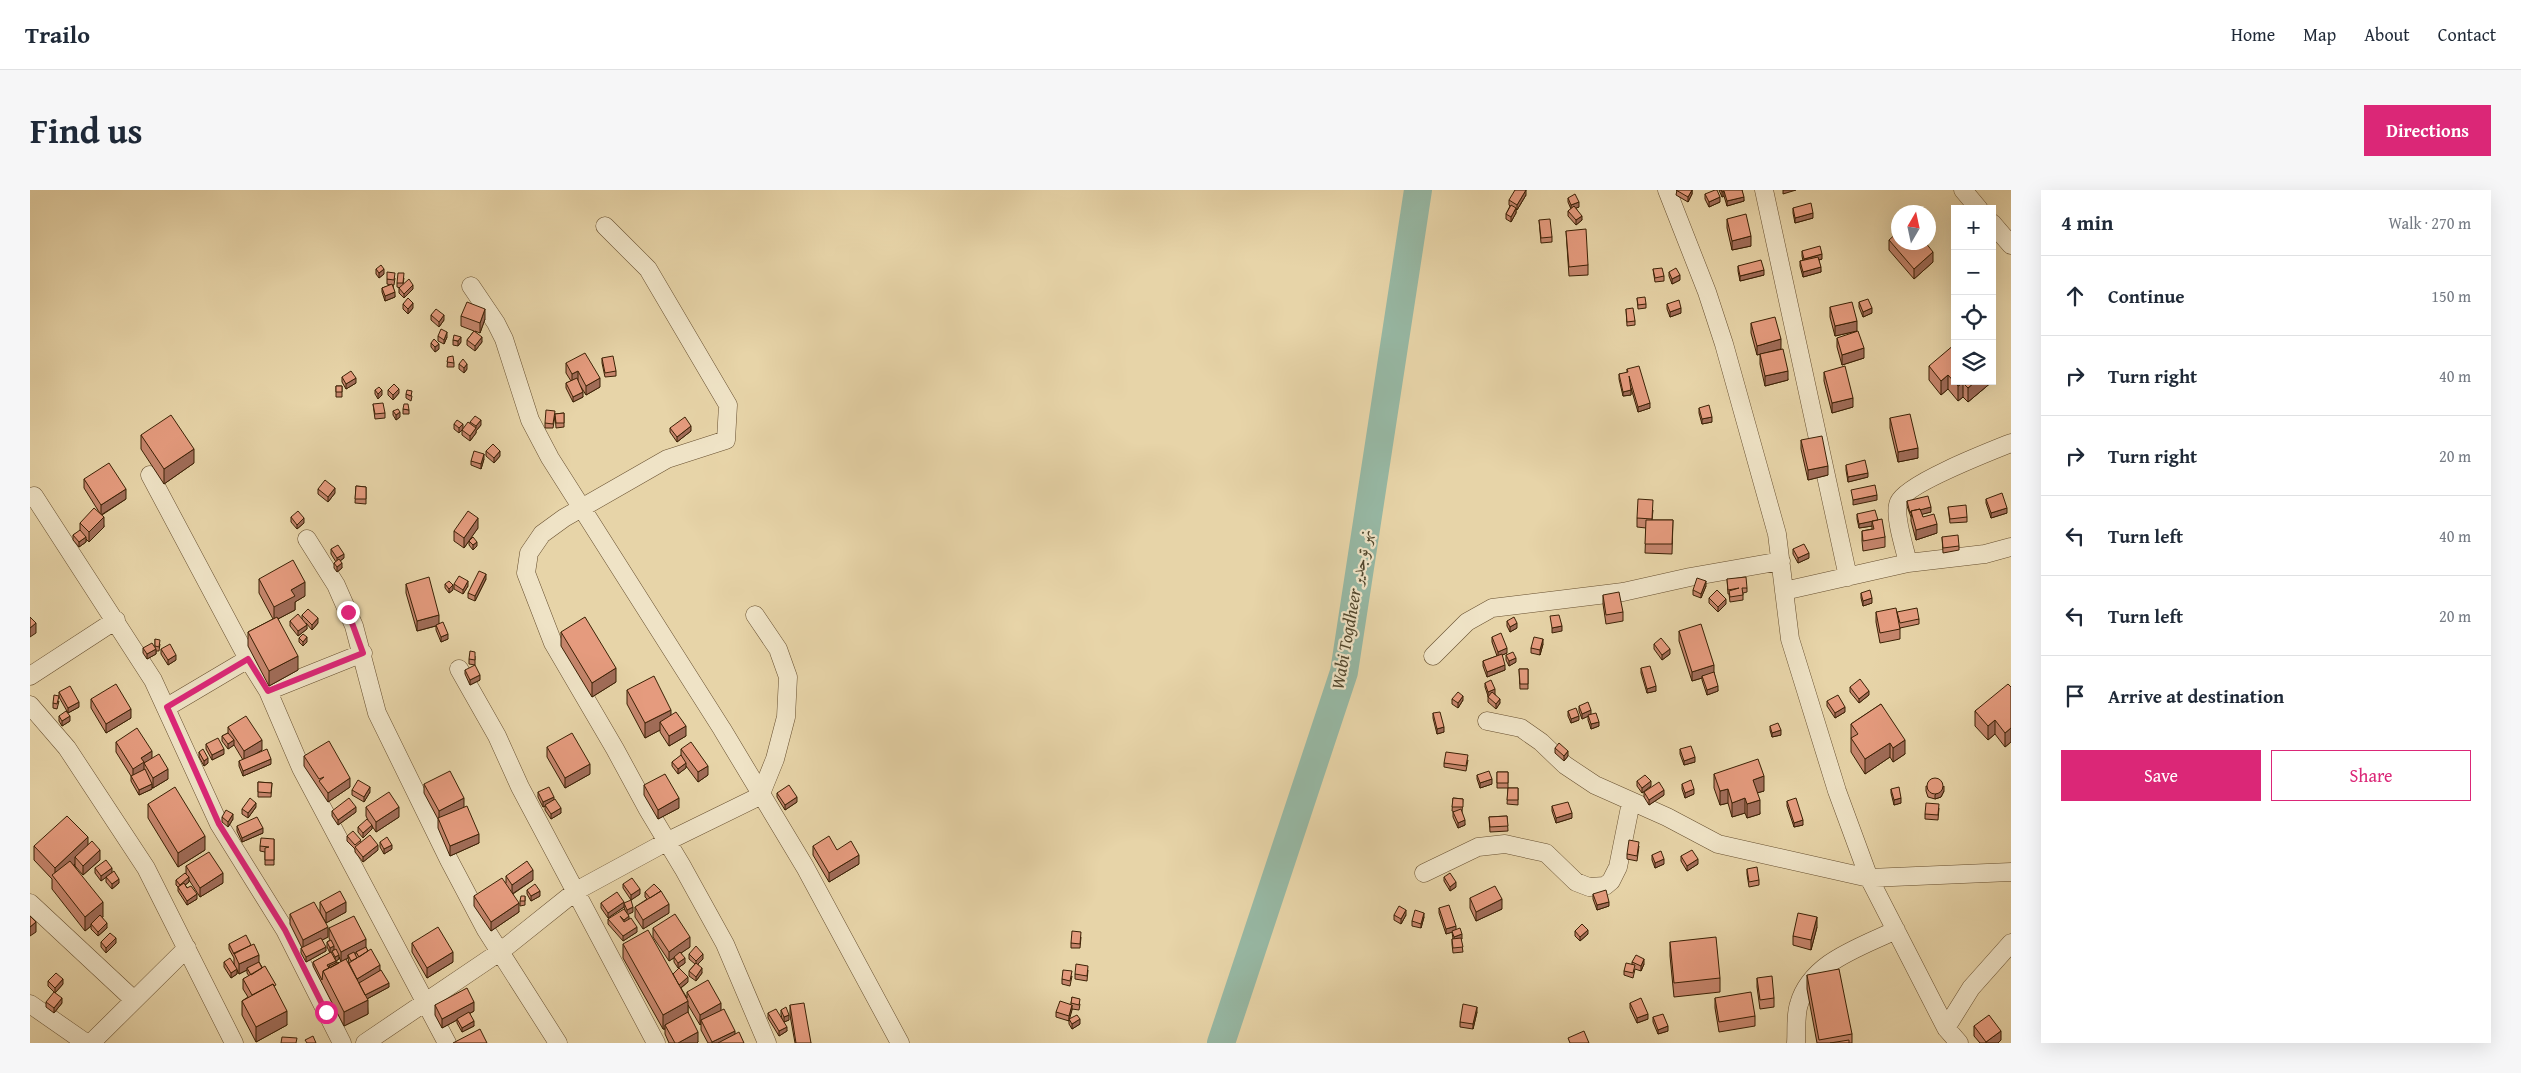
<!DOCTYPE html>
<html lang="en">
<head>
<meta charset="utf-8">
<style>
	body { margin:0; font-family:"Gentium Book Plus",Amiri,serif; background:#f6f6f7; color:#1f2937 }
	.controls { position:absolute; right:15px; top:15px; display:grid; overflow:hidden; border-radius:0px; box-shadow:0 5px 20px #0002 }
	.controls button { width:45px; height:45px; display:grid; place-items:center; padding:0; border:0; border-bottom:1px solid #e0e1e3; background:#fff; color:#1f2937; font:25px sans-serif }
	.compass { position:absolute; left:1861px; top:15px; width:45px; height:45px; border-radius:50%; background:#fff; box-shadow:0 5px 20px #0002; rotate:9deg }
	.stop { position:absolute; width:15px; height:15px; margin:-11px; border:4px solid #db2777; border-radius:50%; background:#fff }
	.stop.end { background:#db2777; border-color:#fff; box-shadow:0 1px 5px #0008 }
	.list { margin:0; padding:0; list-style:none }
	h2 { display:flex; justify-content:space-between; align-items:center; height:65px; margin:0; padding:0 20px; font-size:21px }
	h2 small { font-size:16px; font-weight:400; color:#747a83 }
	.list li { display:grid; grid-template-columns:32px 1fr auto; gap:15px; align-items:center; box-sizing:border-box; height:80px; padding:0 20px; border-top:1px solid #e0e1e3 }
	.list b { display:block; font-size:19px; white-space:nowrap }
	.list em { font-size:16px; font-style:normal; color:#747a83 }
	.actions { display:flex; gap:10px; padding:15px 20px }
	.actions a { flex:1; padding:11px 0; border:1px solid #db2777; border-radius:0px; text-align:center; font-size:18px; color:#db2777 }
	.actions .main { background:#db2777; color:#fff }
	.icon { flex:none; width:28px; height:28px; fill:none; stroke:currentColor; stroke-width:2; stroke-linecap:round; stroke-linejoin:round }
	.map { position:relative; flex:none; width:1981px; height:853px; overflow:hidden; border-radius:0px }
	header { display:flex; align-items:center; gap:30px; box-sizing:border-box; height:70px; padding:0 25px; background:#fff; border-bottom:1px solid #e0e1e3 }
	header strong { font-size:24px }
	nav { display:flex; gap:28px; margin-inline-start:auto; font-size:18px }
	.intro { display:flex; align-items:center; justify-content:space-between; box-sizing:border-box; height:120px; padding:0 30px }
	h1 { margin:0; font-size:35px }
	.button { padding:12px 22px; border-radius:0px; background:#db2777; color:#fff; font-size:18px; font-weight:700 }
	main { display:flex; gap:30px; padding:0 30px }
	aside { flex:1; background:#fff; border-radius:0px; box-shadow:0 5px 20px #0002 }
	.map>svg:first-child { display:block }
	.lines { fill:none; stroke-linecap:round; stroke-linejoin:round }
	.river { stroke:#97b8a4; stroke-width:28 }
	.minor-casing { stroke:#664e2e; stroke-width:19 }
	.minor { stroke:#efe3c6; stroke-width:18 }
	.wall { fill:#c5856c; stroke:#3b2105; fill-rule:evenodd }
	.shaded-wall { fill:#a06c58; stroke:#3b2105 }
	.building { fill:#e59b7e; stroke:#3b2105 }
	.route { stroke:#db2777; stroke-width:6 }
	.labels { text-anchor:middle; dominant-baseline:central; stroke-width:4.5; stroke-linejoin:round; paint-order:stroke }
	.water-label { font-size:18px; font-style:italic; fill:#52472d; stroke:#efe3c6 }
</style>
</head>
<body>
<header>
<strong>Trailo</strong>
<nav><a>Home</a><a>Map</a><a>About</a><a>Contact</a></nav>
</header>
<div class="intro"><h1>Find us</h1><a class="button">Directions</a></div>
<main>
<div class="map">
<svg width="1981" height="853" viewBox="0 0 1981 853">
	<rect width="100%" height="100%" fill="#e7d4a8"/>
	<filter id="stains"><feTurbulence type="fractalNoise" baseFrequency=".004" numOctaves="4"/><feColorMatrix values="0 0 0 0 .2 0 0 0 0 .09 0 0 0 0 .02 0 0 0 .5 -.17"/></filter>
	<radialGradient id="worn" r=".72"><stop offset=".6" stop-color="#630" stop-opacity="0"/><stop offset="1" stop-color="#630" stop-opacity=".3"/></radialGradient>
	<g class="lines">
		<path class="river" d="M1191 853 1314 482 1388 0"/>
		<defs>
			<path id="minor" d="M1637 0 1677 102 1694 154 1747 344 1760 449 1807 601 1839 688 1916 838 1929 853
				M1734 0 1818 387
				M1933 0 1949 19
				M1962 33 1981 55
				M575 36 618 79 698 215 696 250 637 269 534 328 512 344 499 363 496 383 523 453 585 559 617 618 653 678 695 754 737 853
				M441 96 466 133 474 149 500 230 520 268 692 539 775 677 870 853
				M120 285 218 469 238 501 271 578 417 853
				M0 308 4 306 123 490 189 634 255 740 312 853
				M277 349 306 395 324 436 347 523 419 670 456 740 528 853
				M1878 373C1875 359 1863 324 1869 312 1876 294 1961 261 1981 253
				M1754 401 1878 373 1955 364 1981 357
				M1403 466 1437 432 1462 418 1593 402 1660 387 1751 371
				M429 479 467 546 490 597 626 853
				M0 486 86 430
				M238 501 333 463
				M0 515 37 558 116 678 204 853
				M137 517 218 469
				M1457 531 1491 538 1511 552 1535 575 1565 595 1637 627 1688 654 1839 688 1981 682
				M1394 683 1448 657 1475 654 1516 663 1546 692 1559 697 1575 696 1581 691 1588 677 1601 612
				M0 713 104 810
				M0 814 56 853
				M1916 838 1941 798 1981 753
				M61 853 157 758
				M335 853 471 761 546 701 638 651 730 606 745 569 756 527 758 487 748 459 725 425
				M1766 853C1767 841 1765 826 1769 814 1781 772 1829 758 1866 740"/>
		</defs>
		<use href="#minor" class="minor-casing"/>
		<use href="#minor" class="minor"/>
	</g>
	<path class="wall" d="M1647 0H1662V4L1658 12 1646 5Z
		M1689 0H1712L1714 11 1697 16 1694 6 1692 7Z
		M1675 4 1690 12 1679 17 1675 9Z
		M1496 5 1487 20 1486 19V23L1481 32 1476 29V24L1480 16 1479 15V10Z
		M1538 8 1549 17 1546 18 1552 30 1546 35 1538 26V21L1541 19 1538 12Z
		M1763 18 1783 28 1765 33 1763 23Z
		M1697 29 1721 56 1702 60 1697 38Z
		M1509 30 1522 47V52L1511 53Z
		M1536 41 1558 75V85L1539 86Z
		M1859 50 1903 72 1884 89 1859 60Z
		M1772 61 1792 69 1789 70 1791 82 1773 87 1770 76V71H1773L1772 66Z
		M1708 76 1734 85 1710 91 1708 81Z
		M346 79 354 84 349 88 346 84Z
		M1623 79 1634 86V91L1625 92Z
		M1639 82 1650 90 1642 94 1639 86Z
		M365 88 364 95H363L365 107 355 111 352 102V98L361 95 357 94V89Z
		M374 88 373 94 383 99 374 108 369 103V98H370L367 97V93Z
		M1607 108 1616 114V118L1608 119Z
		M1829 112 1842 123 1833 127 1829 117Z
		M373 114 383 118 378 124 373 119Z
		M1637 114 1651 123 1640 127 1637 119Z
		M1800 117 1827 141 1805 146 1800 127Z
		M1596 119 1605 131V135L1597 136Z
		M401 125 414 130 409 137 401 130Z
		M431 126 455 129 450 143 445 141 452 152 445 161 437 155V150L444 141 431 136Z
		M1721 133 1751 159 1758 190 1735 196 1730 174V164L1727 165 1721 143Z
		M408 146 417 147 414 154 408 151Z
		M1807 148 1834 168 1812 175 1807 157Z
		M423 150 431 152 428 156 423 155Z
		M401 153 409 159 405 162 401 157Z
		M418 167 424 173V177H417Z
		M572 168 586 181V186L575 187 572 173Z
		M536 173 570 197 556 205 548 192 553 207 543 212 536 198V193L541 191 536 183Z
		M429 174 437 179 434 183 429 179Z
		M1899 176 1963 191 1938 212 1933 207 1928 211 1918 199 1911 205 1899 190Z
		M1597 179 1620 218 1608 222 1601 198V205L1593 206 1589 189V184L1597 183Z
		M1794 182 1823 217 1802 223 1794 191Z
		M312 187 326 193 316 199 312 192Z
		M306 196H312V207H306Z
		M345 200 352 205 348 209 345 204Z
		M358 200 369 203 363 210 358 205Z
		M376 204 382 206 381 211 376 208Z
		M343 214 355 223V228L345 229Z
		M1669 218 1682 232 1672 234 1669 223Z
		M373 219 379 220V224H373Z
		M363 221 370 227 366 230 363 225Z
		M534 223V237L526 238 525 224Z
		M525 226 523 238H515V233Z
		M1860 228 1888 268 1868 272 1860 238Z
		M440 232 451 235 446 241V243L440 251 432 245V240L440 233Z
		M424 234 433 239 429 243 424 239Z
		M640 238 661 241 647 252 640 242Z
		M111 245 164 273 134 294 111 259Z
		M1771 250 1798 285 1778 290 1771 259Z
		M456 261 470 266 464 273 456 266Z
		M454 269 451 279 441 275V271Z
		M1816 275 1838 287 1818 292 1816 280Z
		M54 289 96 309 72 325 74 337 59 352 56 349V352L49 357 43 350V345L50 341V333L71 325 54 298Z
		M326 296 336 297V314L325 313Z
		M288 299 305 303 298 312 288 304Z
		M1956 309 1977 323 1961 328 1956 313Z
		M1877 311 1901 322 1892 324 1893 327 1907 343 1886 350 1881 331V327L1877 316Z
		M1918 317 1937 327V332L1920 333Z
		M1623 320 1622 330H1643L1642 364 1615 363 1616 338 1607 337V328Z
		M1827 324 1848 330 1855 347V357L1833 361 1832 351V341L1842 339V336L1829 338 1827 329Z
		M261 327 274 333 267 339 261 332Z
		M448 338 439 350 447 356 443 360 439 355V351L434 358 424 351V341Z
		M1912 347 1929 356V360L1913 363Z
		M301 359 314 368 310 371 312 378 307 382 304 378V373L306 372 301 364Z
		M1763 359 1779 368 1768 373 1763 364Z
		M229 389 275 406 265 412V420L248 429 268 480 239 496 218 456V442L243 429 229 403Z
		M456 389 445 411 438 408V403Z
		M1697 389 1717 398V402L1713 403V410L1700 412 1699 404H1698Z
		M376 394 409 433 418 449 411 452 406 440V436L387 441 376 403Z
		M415 394 423 400 419 403 415 398Z
		M424 394 438 396 433 404 424 399Z
		M1676 396 1671 408 1663 405V400Z
		M1831 403 1842 413 1833 416 1831 408Z
		M1573 405 1593 422V431L1576 434 1573 414Z
		M1679 408 1696 414 1688 422 1679 413Z
		M1846 422 1867 425 1889 429V434L1870 438V449L1850 453 1846 432Z
		M272 425 288 433 282 440 276 433 277 439 268 446 260 436V431L272 429Z
		M1477 431 1487 438 1480 442 1477 436Z
		M1649 441 1684 482 1688 501 1677 505 1672 490V488L1662 491 1649 451Z
		M531 442 586 492 562 507 531 456Z
		M1462 447 1477 463 1472 465 1475 480 1457 487 1453 476V471L1467 466 1462 452Z
		M269 448 277 452 273 456 269 452Z
		M125 449 130 454 129 461H126V464L117 469 113 463V458H125Z
		M1513 454 1510 465 1501 463V458Z
		M1624 454 1640 464 1632 470 1624 459Z
		M131 459 146 470 138 475 131 464Z
		M1476 465 1486 472 1479 476 1476 470Z
		M445 466V475L439 474V469Z
		M1611 478 1626 501 1617 503 1611 483Z
		M1489 479H1498V499H1490Z
		M435 480 450 490 440 495 435 484Z
		M1455 493 1465 504 1470 513 1466 519 1458 512V506L1455 497Z
		M1820 497 1839 505 1829 513 1820 502Z
		M1981 497V552L1975 557 1965 544 1958 550 1945 536V521Z
		M597 500 641 525 656 546 639 556 630 542V540L615 548 597 514Z
		M29 502 49 517 38 523 29 507Z
		M61 509 101 528 76 543 61 518Z
		M1422 509 1433 510 1428 518 1422 514Z
		M29 511 27 519 23 518V513Z
		M1797 511 1815 522 1805 528 1797 516Z
		M1851 514 1875 564 1863 572 1860 567 1835 584 1821 562V534Z
		M1549 516 1561 524 1569 536 1561 539 1558 530V526L1552 529 1549 521Z
		M1538 521 1549 530 1541 533 1538 526Z
		M1403 523 1414 542 1407 544 1403 528Z
		M29 526 40 531 32 536 29 531Z
		M1740 536 1751 545 1742 547 1740 540Z
		M198 537 232 560 223 565 241 574 213 586 209 576V571L213 570 204 555 198 559 192 551V546L198 543Z
		M86 552 122 568 138 589 123 598 122 597V599L109 605 101 591V586L86 562Z
		M176 554 194 564 182 570 176 559Z
		M517 557 560 584 535 598 517 567Z
		M1525 558 1538 566 1534 571 1525 563Z
		M651 559 678 585 668 592 656 576V578L648 584 642 576V572L651 566Z
		M1650 559 1665 572 1654 575 1650 564Z
		M169 562 178 573 174 576 169 567Z
		M274 566 320 597 298 612 274 576Z
		M1438 570 1436 581 1414 577V573Z
		M1467 582H1478V598H1488V615L1477 614 1478 598H1467Z
		M1684 584 1734 601 1727 603 1730 624 1717 628 1715 623 1702 627 1698 613 1690 615 1684 598Z
		M1447 585 1462 594 1450 598 1447 589Z
		M1607 591 1621 596 1612 603 1607 596Z
		M228 592 242 593 241 607H228Z
		M394 594 434 617 449 653 420 666 408 638V629L394 603Z
		M1652 594 1664 604 1655 608 1652 599Z
		M614 595 649 618 628 629 614 605Z
		M1896 596 1914 601 1911 607 1905 609 1898 607 1896 601Z
		M1861 599 1871 613 1864 615 1861 603Z
		M322 600 340 602 334 612 322 605Z
		M508 602 524 610 531 623 521 629 515 620V616L513 617 508 607Z
		M1614 602 1634 605 1619 615 1614 607Z
		M747 603 767 612 755 620 747 607Z
		M1423 608 1433 609 1432 622 1435 635 1428 638 1423 627V622H1424L1422 621Z
		M1757 611 1773 635 1764 637 1757 616Z
		M118 614 175 660 148 677 118 628Z
		M1522 616 1542 628 1526 633 1522 621Z
		M226 617 218 628 212 624V619Z
		M336 617 369 627 346 642 342 636V639L333 648 328 642V637L338 630 336 626Z
		M1909 618 1908 630 1895 629V624Z
		M302 621 326 622 308 635 302 626Z
		M1477 626 1478 641 1460 642 1459 627Z
		M192 627 203 629 198 637 192 632Z
		M207 636 233 643 212 652 207 641Z
		M317 646 331 652 348 660 333 672 325 662V659L317 651Z
		M244 649V675H235V662L230 661V656Z
		M350 652 362 659 354 664 350 657Z
		M4 656 70 670 53 685 45 676V674L44 675 73 727H72L77 738 68 746 61 739V736L55 741 22 699V689L4 670Z
		M783 656 807 660 829 674 799 692 783 665Z
		M1609 656 1607 671 1597 669V664Z
		M1622 665 1634 674 1625 678 1622 670Z
		M1651 666 1668 674 1657 681 1651 671Z
		M156 676 193 693 170 707 159 690V692L155 695 167 709 157 715 148 701V697L146 695V690L156 684Z
		M65 678 82 683 89 693 82 699 76 692V687L71 691 65 683Z
		M1717 679 1729 690V695L1719 697 1717 684Z
		M476 686 503 690 483 704 489 722 461 741 444 716V706L476 693Z
		M1414 687 1426 697 1420 701 1414 691Z
		M593 694 610 704 601 710 593 698Z
		M497 700 510 706 501 711 497 704Z
		M615 702 639 723 613 739 605 727V717L617 709 615 707Z
		M1563 704 1579 716 1567 720 1563 709Z
		M495 706V715L490 716V711Z
		M1440 708 1472 719 1446 731 1440 718Z
		M290 712 316 722 296 733 290 722Z
		M571 713 594 717 578 728 571 718Z
		M594 713 603 722 598 724 599 729 607 742 593 751 578 734V729L596 723 594 717Z
		M1409 718 1432 749H1431L1433 762 1423 763 1422 754V749H1423L1422 742 1416 744 1409 723Z
		M260 724 298 747 292 750 296 761 276 772 271 763V758H272L260 734Z
		M1364 725H1376L1371 734 1364 730Z
		M1394 727 1391 738 1382 736V731Z
		M1787 737 1781 760 1763 755V746Z
		M299 738 336 758 350 780 359 797 337 809 338 824 314 836 283 776V772L300 763 297 757V752L300 750 299 748ZM309 767 311 772 318 768 319 773H306V771L309 769Z
		M623 738 660 757 651 763 655 773 648 778 644 772V768L639 771 623 747Z
		M1545 741 1558 744 1550 751 1545 746Z
		M1051 747 1050 758H1041V753Z
		M71 752 86 753 76 763 71 757Z
		M1640 752 1690 788V802L1644 807 1640 766Z
		M382 753 423 772 397 788 382 762Z
		M199 754 229 772 246 800 257 835 226 852 212 825V811L218 807 213 799V789L219 786 217 783V780L209 784 207 780V784L201 788 194 777V772L205 777 204 773V768L199 759Z
		M593 754 643 784 658 792 651 798 657 808V802L691 821 705 844 714 853H678L671 840V834L670 835 658 815V824L668 852 667 853H639L635 844V839H633L593 768Z
		M659 764 673 769 668 774 672 783 666 791 659 786V781L665 774 659 769Z
		M1602 772 1614 774 1611 781 1605 779 1603 788 1594 785V781L1602 774Z
		M1058 780 1057 791 1045 789V784Z
		M1777 785 1822 844V853H1787L1777 799Z
		M1042 786 1040 796 1032 794V789Z
		M1727 788 1744 808V817L1730 819 1727 797Z
		M18 791 33 794 25 803 18 796Z
		M1042 807 1050 814 1049 820 1042 819 1039 829 1050 834 1042 839 1039 834V830V831L1026 827V822L1041 814Z
		M1685 808 1725 826V836L1689 842 1685 818Z
		M16 812 32 813 24 823 16 817Z
		M1600 813 1618 829 1607 833 1600 818Z
		M405 815 444 821 439 824 444 836 432 842 427 833V830L412 838 405 825Z
		M760 815 781 853H765L760 825Z
		M751 820 759 830 754 832 757 841 749 846 738 828V823L752 829 751 824Z
		M1447 822 1443 839 1430 837V832Z
		M1623 827 1638 841 1628 844 1623 832Z
		M1944 836 1971 850 1968 853H1950L1944 846Z"/>
	<path class="shaded-wall" d="M1496 0V5L1487 20V15Z
		M1662 0V4L1658 12V7Z
		M1753 0H1766L1753 4Z
		M1694 1V6L1692 7V2Z
		M1690 7V12L1679 17V12Z
		M1714 7V11L1697 16V11Z
		M1549 12V17L1541 20V15Z
		M1486 18V23L1481 32V27Z
		M1783 23V28L1765 33V28Z
		M1552 26V30L1546 35V30Z
		M1721 46V56L1702 60V51Z
		M1903 62V72L1884 89V79Z
		M1792 64V69L1774 74V69Z
		M1791 77V82L1773 87V82Z
		M354 79V84L349 88V83Z
		M1734 80V85L1710 91V86Z
		M1650 85V90L1642 94V89Z
		M383 95V99L374 108V104Z
		M365 102V107L355 111V106Z
		M383 113V118L378 124V119Z
		M1651 118V123L1640 127V122Z
		M1842 118V123L1833 127V122Z
		M455 119V129L450 143V133Z
		M414 125V130L409 137V132Z
		M1827 131V141L1805 146V136Z
		M417 142V147L414 154V150Z
		M431 147V152L428 156V151Z
		M452 147V152L445 161V156Z
		M1751 149V159L1727 165V156Z
		M409 154V159L405 162V157Z
		M1834 158V168L1812 175V165Z
		M437 174V179L434 183V178Z
		M1963 177V191L1938 212V198L1946 191H1962Z
		M548 181V191L542 194V184Z
		M1758 181V190L1735 196V186Z
		M1918 185V199L1911 205V191Z
		M326 188V193L316 199V194Z
		M570 188V197L556 205V196Z
		M1933 193V207L1928 211V196Z
		M369 199V203L363 210V205Z
		M352 200V205L348 209V204Z
		M1601 200V205L1593 206V202Z
		M553 202V207L543 212V207Z
		M1823 208V217L1802 223V213Z
		M1620 213V218L1608 222V217Z
		M370 222V227L366 230V225Z
		M1682 227V232L1672 234V229Z
		M451 230V235L446 241V243L440 251V246L446 238V236Z
		M433 234V239L429 243V238Z
		M661 236V241L647 252V247Z
		M1888 258V268L1868 272V262Z
		M164 259V273L134 294V279Z
		M470 261V266L464 273V268Z
		M454 264V269L451 279V274Z
		M1798 276V285L1778 290V280Z
		M1838 283V287L1818 292V287Z
		M305 298V303L298 312V307Z
		M96 299V309L71 325V315Z
		M1847 305V310L1823 315V310Z
		M1901 317V322L1882 327 1881 322Z
		M1977 318V323L1961 328V323Z
		M74 327V337L59 352V342Z
		M274 328V333L267 339V335Z
		M448 328V338L434 358V348Z
		M1842 331V336L1829 338V334Z
		M1907 334V343L1886 350V340Z
		M56 347V352L49 357V352Z
		M447 352V356L443 360V355Z
		M1779 363V368L1768 373V368Z
		M314 364V368L307 373V368Z
		M312 373V378L307 382V377Z
		M456 384V389L445 411V406Z
		M438 391V396L433 404V400Z
		M1676 391V396L1671 408V404Z
		M275 392V406L265 412V420L244 431V417L261 400Z
		M423 395V400L419 403V399Z
		M1842 408V413L1833 416V411Z
		M1696 409V414L1688 422V417Z
		M409 425V435L387 441V431Z
		M288 428V433L282 440V435Z
		M6 433V443L0 447V438Z
		M1487 433V438L1480 442V437Z
		M277 435V439L268 446V441Z
		M1532 436V441L1522 443V438Z
		M418 444V449L411 452V447Z
		M277 447V452L273 456V452Z
		M1513 449V454L1510 465V460Z
		M1477 458V463L1468 467V462Z
		M126 459V464L117 469V464Z
		M1640 459V464L1632 470V465Z
		M146 465V470L138 475V470Z
		M268 466V480L239 496V481Z
		M1486 468V472L1479 476V471Z
		M1475 475V480L1457 487V482Z
		M1684 475V484L1672 486V488L1662 491V482Z
		M586 478V492L562 507V493Z
		M450 485V490L440 495V490Z
		M1626 496V501L1617 503V499Z
		M1688 496V501L1677 505V500Z
		M1465 499V504L1458 507V502Z
		M1839 501V505L1829 513V509Z
		M1433 506V510L1428 518V513Z
		M1470 509V513L1466 519V514Z
		M49 512V517L38 523V518Z
		M1815 517V522L1805 528V523Z
		M101 519V528L76 543V534Z
		M641 520V534L630 532V540L615 548V533Z
		M1561 520V525L1552 529V524Z
		M40 526V531L32 536V531Z
		M1549 526V530L1541 533V529Z
		M1965 530V544L1958 550V536Z
		M1569 532V536L1561 539V534Z
		M656 536V546L639 556V546Z
		M1414 537V542L1407 544V539Z
		M1981 538V552L1975 557V543Z
		M1751 540V545L1742 547V543Z
		M204 550V555L198 559V554Z
		M232 550V560L214 571V561Z
		M1875 550V564L1863 572V558Z
		M1860 553V567L1835 584V569Z
		M194 559V564L182 570V565Z
		M122 561V570L114 573V582L103 589V579L111 568Z
		M1538 561V566L1534 571V566Z
		M1665 567V572L1654 575V571Z
		M178 568V573L174 576V571Z
		M241 569V574L213 586V581Z
		M656 573V578L648 584V579Z
		M560 574V584L535 598V588Z
		M678 576V585L668 592V582Z
		M138 579V589L123 598V588Z
		M1734 586V601L1723 604V590Z
		M320 588V597L298 612V603Z
		M1462 589V594L1450 598V593Z
		M1621 591V596L1612 603V598Z
		M122 594V599L109 605V600Z
		M1914 596V601L1911 607 1905 609V605Z
		M340 597V602L334 612V607Z
		M1664 599V604L1655 608V603Z
		M1698 599V613L1690 615V601Z
		M1634 600V605L1619 615V610Z
		M524 607V612L513 617V612Z
		M767 607V612L755 620V615Z
		M434 608V618L409 631V621Z
		M649 608V618L628 629V620Z
		M1715 608V623L1702 627V613Z
		M1871 608V613L1864 615V610Z
		M1730 610V624L1717 628V614Z
		M226 613V617L218 628V623Z
		M326 617V622L308 635V630Z
		M369 617V627L346 642V632Z
		M531 618V623L521 629V624Z
		M1542 623V628L1526 633V628Z
		M203 624V629L198 637V632Z
		M1435 630V635L1428 638V633Z
		M1773 630V635L1764 637V633Z
		M342 635V639L333 648V643Z
		M233 638V643L212 652V648Z
		M449 644V653L420 666V656Z
		M175 646V660L148 677V663Z
		M58 647V662L45 667V674L26 690 25 688V678Z
		M348 655V660L333 672V667Z
		M362 655V659L354 664V659Z
		M70 660V670L53 685V676Z
		M829 665V674L799 692V683Z
		M1634 669V674L1625 678V673Z
		M1668 669V674L1657 681V676Z
		M82 678V683L71 691V686Z
		M503 680V690L482 704V695Z
		M193 683V693L170 707V698Z
		M159 687V692L150 699V695Z
		M89 689V693L82 699V694Z
		M1426 692V697L1420 701V697Z
		M610 699V704L601 710V705Z
		M510 701V706L501 711V706Z
		M167 704V709L157 715V711Z
		M1472 709V719L1446 731V722Z
		M73 712V727L62 735 61 734V736L55 741V727Z
		M316 712V722L296 733V723Z
		M594 712V717L578 728V723Z
		M1579 712V716L1567 720V715Z
		M489 713V722L461 741V732Z
		M639 714V723L613 739V730Z
		M603 717V722L597 725V720Z
		M1376 720V725L1371 734V729Z
		M1394 723V727L1391 738V734Z
		M599 726V731L594 735V730Z
		M1787 727V737L1781 760V750Z
		M6 732V742L0 746V737Z
		M77 733V738L68 746V742Z
		M1426 736V741L1416 744V739Z
		M298 737V747L273 760V750Z
		M607 737V742L593 751V746Z
		M1558 740V744L1550 751V747Z
		M1432 744V749L1424 752V747Z
		M660 747V757L639 771V762Z
		M86 748V753L76 763V758Z
		M336 749V759L326 762V764L319 768 318 765V768L311 772V762Z
		M304 756V761L300 763V758Z
		M296 757V761L276 772V767Z
		M423 762V772L397 788V778Z
		M673 764V769L666 776V771Z
		M229 765V774L217 778V780L209 784V774Z
		M309 765V769L306 771V776H299V779L297 775 305 771V767Z
		M655 768V773L648 778V773Z
		M1614 769V774L1611 781V776Z
		M350 775V784L327 796V789Z
		M672 778V783L666 791V787Z
		M207 779V784L201 788V783Z
		M658 787V792L648 800V795Z
		M33 789V794L25 803V798Z
		M359 793V797L333 811V806Z
		M32 808V813L24 823V818Z
		M338 810V824L314 836V822Z
		M658 811V825L635 835V839H633V825Z
		M444 812V821L428 830 427 829V830L412 838V829Z
		M691 813V823L671 830V834L670 835V825Z
		M1042 815V820L1039 831V826Z
		M1447 817V822L1443 839V834Z
		M257 821V835L226 852V837Z
		M1618 824V829L1607 833V828Z
		M759 825V830L754 832V827Z
		M1050 829V834L1042 839V834Z
		M444 831V836L432 842V838Z
		M1638 836V841L1628 844V840Z
		M757 837V841L749 846V841Z
		M705 841V850L699 853H682V852Z
		M1971 841V850L1968 853H1956V852Z
		M668 842V852L667 853H648Z"/>
	<path class="building" d="M1485 0H1496L1487 15 1479 10Z
		M1646 0H1662L1658 7Z
		M1685 0H1687L1690 7 1679 12 1675 4Z
		M1691 0H1712L1714 7 1697 11 1694 1 1692 2Z
		M1545 4 1549 12 1541 15 1538 8Z
		M1781 13 1783 23 1765 28 1763 18Z
		M1481 15 1486 18 1481 27 1476 24Z
		M1544 16 1552 26 1546 30 1538 21Z
		M1716 24 1721 46 1702 51 1697 29Z
		M1520 29 1522 47 1511 48 1509 30Z
		M1556 39 1558 75 1539 77 1536 41Z
		M1868 42V52H1895L1903 62 1884 79 1859 50Z
		M1790 56 1792 64 1774 69 1772 61Z
		M1788 67 1791 77 1773 82 1770 71Z
		M1731 70 1734 80 1710 86 1708 76Z
		M351 75 354 79 349 83 346 79Z
		M1632 78 1634 86 1625 88 1623 79Z
		M1646 78 1650 85 1642 89 1639 82Z
		M357 82 365 83 364 90 357 89Z
		M368 83H374L373 93H367Z
		M379 89 383 95 374 104 369 98Z
		M362 94 365 102 355 106 352 98Z
		M1615 107 1616 114 1608 115 1607 108Z
		M378 108 383 113 378 119 373 114Z
		M1838 109 1842 118 1833 122 1829 112Z
		M1649 110 1651 118 1640 122 1637 114Z
		M437 112 455 119 450 133 431 126Z
		M1822 112 1827 131 1805 136 1800 117Z
		M1603 118 1605 131 1597 132 1596 119Z
		M406 119 414 125 409 132 401 125Z
		M1745 127 1751 149 1727 156 1721 133Z
		M411 139 417 142 414 150 408 146Z
		M444 141 452 147 445 156 437 150Z
		M1828 141 1834 158 1812 165 1807 148Z
		M424 145 431 147 428 151 423 150Z
		M404 149 409 154 405 157 401 153Z
		M1925 154V191H1946L1938 198 1933 193 1928 196 1918 185 1911 191 1899 176Z
		M1753 159 1758 181 1735 186 1730 164Z
		M555 163 570 188 556 196 548 181 542 184 536 173Z
		M423 166 424 173 417 172 418 167Z
		M583 166 586 181 575 183 572 168Z
		M433 169 437 174 434 178 429 174Z
		M1609 176 1620 213 1608 217 1599 186 1601 200 1593 202 1589 184 1598 182 1597 179Z
		M1815 176 1823 208 1802 213 1794 182Z
		M321 181 326 188 316 194 312 187Z
		M547 188 553 202 543 207 536 193Z
		M364 194 369 199 363 205 358 200Z
		M306 196H312V202H306Z
		M349 197 352 200 348 204 345 200Z
		M377 200 382 201 381 206 376 204Z
		M353 213 355 223 345 224 343 214Z
		M374 214H378L379 220 373 219Z
		M1679 215 1682 227 1672 229 1669 218Z
		M368 219 370 222 366 225 363 221Z
		M516 220 525 221 523 234 515 233Z
		M534 223V233H526L525 224Z
		M1880 224 1888 258 1868 262 1860 228Z
		M141 225 164 259 134 279 111 245Z
		M445 226 451 230 446 236 440 232Z
		M655 227 661 236 647 247 640 238Z
		M427 230 433 234 429 238 424 234Z
		M438 232 446 238 440 246 432 240Z
		M1792 246 1798 276 1778 280 1771 250Z
		M463 254 470 261 464 268 456 261Z
		M444 261 454 264 451 274 441 271Z
		M1835 270 1838 283 1818 287 1816 275Z
		M79 273 96 299 71 315 54 289Z
		M295 290 305 298 298 307 288 299Z
		M1845 295 1847 305 1823 310 1821 300Z
		M326 296 336 297V309H325Z
		M1972 303 1977 318 1961 323 1956 309Z
		M1898 306 1901 317 1890 320V319L1881 321 1880 323 1877 311Z
		M1608 309 1623 310 1622 329 1607 328Z
		M1936 315 1937 327 1920 329 1918 317Z
		M64 318 74 327 59 342 50 333Z
		M1890 319 1893 327 1904 324 1907 334 1886 340 1881 321Z
		M1845 320 1848 330 1829 334 1827 324Z
		M268 321 274 328 267 335 261 327Z
		M438 321 448 328 434 348 424 341Z
		M1852 329 1855 347 1833 351 1832 341 1844 339 1842 331Z
		M1616 330H1643L1642 354H1615Z
		M50 340 56 347 49 352 43 345Z
		M1928 345 1929 356 1913 358 1912 347Z
		M443 347 447 352 443 355 439 351Z
		M1774 354 1779 363 1768 368 1763 359Z
		M308 355 314 364 307 368 301 359Z
		M309 369 312 373 307 377 304 373Z
		M263 370 275 392 261 400 265 406 244 417 229 389Z
		M449 381 456 384 445 406 438 403Z
		M429 386 438 391 433 400 424 394Z
		M399 387 409 425 387 431 376 394Z
		M1716 387 1717 398H1712L1713 405 1700 407 1699 401 1709 398 1698 400 1697 389Z
		M1667 388 1676 391 1671 404 1663 400Z
		M419 391 423 395 419 399 415 394Z
		M1687 400 1696 409 1688 417 1679 408Z
		M1840 400 1842 408 1833 411 1831 403Z
		M1589 402 1593 422 1576 425 1573 405Z
		M1866 418 1870 439 1850 443 1846 422Z
		M1887 418 1889 429 1870 433 1867 422Z
		M278 419 288 428 282 435 272 425Z
		M268 424 277 435 268 441 260 431Z
		M1529 425 1532 436 1522 438 1520 426Z
		M0 427 6 433 0 438Z
		M247 427 268 466 239 481 218 442Z
		M555 427 586 478 562 493 531 442Z
		M1484 427 1487 433 1480 437 1477 431Z
		M413 432 418 444 411 447 406 435Z
		M1671 434 1684 475 1662 482 1649 441Z
		M1471 443 1477 458 1468 462 1462 447Z
		M273 444 277 447 273 452 269 448Z
		M1504 447 1513 449 1510 460 1501 458Z
		M1631 448 1640 459 1632 465 1624 454Z
		M125 449 130 450 129 457 125 456Z
		M122 453 126 459 117 464 113 458Z
		M140 454 146 465 138 470 131 459Z
		M440 461 445 462V470L439 469Z
		M1483 462 1486 468 1479 471 1476 465Z
		M1472 464 1475 475 1457 482 1453 471Z
		M445 475 450 485 440 490 435 480Z
		M1620 476 1626 496 1617 499 1611 478Z
		M1489 479H1498V494H1490Z
		M1684 482 1688 496 1677 500 1672 486Z
		M624 486 641 520 615 533 597 500Z
		M1830 489 1839 501 1829 509 1820 497Z
		M1461 490 1465 499 1458 502 1455 493Z
		M86 494 101 519 76 534 61 509Z
		M1978 494 1981 497V538L1975 543 1965 530 1958 536 1945 521Z
		M40 496 49 512 38 518 29 502Z
		M1428 502 1433 506 1428 513 1422 509Z
		M1462 502 1470 509 1466 514 1458 507Z
		M24 505 29 506 27 514 23 513Z
		M1808 505 1815 517 1805 523 1797 511Z
		M1558 512 1561 520 1552 524 1549 516Z
		M1851 514 1875 550 1863 558 1860 553 1835 569 1821 548 1828 544 1821 534Z
		M1546 518 1549 526 1541 529 1538 521Z
		M36 521 40 526 32 531 29 526Z
		M646 522 656 536 639 546 630 532Z
		M1410 522 1414 537 1407 539 1403 523Z
		M1566 523 1569 532 1561 534 1558 525Z
		M216 526 232 550 214 561 198 537Z
		M1748 533 1751 540 1742 543 1740 536Z
		M107 538 122 561 111 568 114 572 103 579 86 552Z
		M198 543 204 550 198 554 192 546Z
		M542 543 560 574 535 588 517 557Z
		M188 548 194 559 182 565 176 554Z
		M299 551 320 588 298 603 289 591 294 587 289 589 274 566Z
		M661 552 678 576 668 582 651 559Z
		M1529 553 1538 561 1534 566 1525 558Z
		M1661 556 1665 567 1654 571 1650 559Z
		M173 559 178 568 174 571 169 562Z
		M237 559 241 569 213 581 209 571Z
		M1416 562 1438 565 1436 576 1414 573Z
		M129 564 138 579 123 588 114 573Z
		M651 565 656 573 648 579 642 572Z
		M1728 569 1734 586 1723 590 1730 610 1717 614 1715 608 1702 613 1698 599 1690 601 1684 584Z
		M115 579 122 594 109 600 101 586Z
		M420 581 434 608 409 621 394 594Z
		M1459 581 1462 589 1450 593 1447 585Z
		M1467 582H1478V593H1467Z
		M635 584 649 608 628 620 614 595Z
		M1615 585 1621 591 1612 598 1607 591Z
		M1897 596a8 8 0 1 1 16 0a8 8 0 1 1-16 0Z
		M328 590 340 597 334 607 322 600Z
		M1661 590 1664 599 1655 603 1652 594Z
		M228 592 242 593 241 603 228 602Z
		M1629 592 1634 600 1619 610 1614 602Z
		M759 595 767 607 755 615 747 603Z
		M145 597 175 646 148 663 118 614Z
		M519 597 524 607 513 612 508 602Z
		M1869 597 1871 608 1864 610 1861 599Z
		M1478 598H1488V610H1477Z
		M359 602 369 617 346 632 336 617Z
		M220 608 226 613 218 623 212 619Z
		M319 608 326 617 308 630 302 621Z
		M1423 608 1433 609V617H1422Z
		M1766 608 1773 630 1764 633 1757 611Z
		M525 609 531 618 521 624 515 615Z
		M1538 612 1542 623 1526 628 1522 616Z
		M1896 613 1909 614 1908 625 1895 624Z
		M437 616 449 644 420 656 408 628Z
		M1431 619 1435 630 1428 633 1423 622Z
		M196 620 203 624 198 632 192 627Z
		M37 626 58 647 25 678 4 656Z
		M1477 626 1478 636 1460 637 1459 627Z
		M227 627 233 638 212 648 207 636Z
		M337 629 342 635 333 643 328 637Z
		M323 641 331 650 325 655 317 646Z
		M340 645 348 655 333 667 325 657Z
		M799 646 807 660 821 651 829 665 799 683 783 656Z
		M357 647 362 655 354 659 350 652Z
		M231 648 244 649V670H235V658L239 657 230 656Z
		M1599 650 1609 652 1607 666 1597 664Z
		M62 651 70 660 53 676 45 667Z
		M1662 660 1668 669 1657 676 1651 666Z
		M1631 661 1634 669 1625 673 1622 665Z
		M179 662 193 683 170 698 156 676Z
		M76 670 82 678 71 686 65 678Z
		M40 671 73 712 55 727 22 685Z
		M497 671 503 680 482 695 476 686Z
		M1727 677 1729 690 1719 692 1717 679Z
		M84 681 89 689 82 694 76 687Z
		M155 683 159 687 150 695 146 690Z
		M1420 683 1426 692 1420 697 1414 687Z
		M472 688 489 713 461 732 444 706Z
		M602 688 610 699 601 705 593 694Z
		M154 693 157 698 161 696 167 704 157 711 148 697Z
		M505 694 510 701 501 706 497 700Z
		M624 694 631 701 620 708 615 702Z
		M1465 696 1472 709 1446 722 1440 708Z
		M1576 700 1579 712 1567 715 1563 704Z
		M310 701 316 712 296 723 290 712Z
		M631 701 639 714 613 730 605 717Z
		M587 702 594 712 578 723 571 713Z
		M491 706H495V711H490Z
		M601 710 603 717 597 720 594 713Z
		M284 712 298 737 273 750 260 724Z
		M1419 715 1426 736 1416 739 1409 718Z
		M1369 716 1376 720 1371 729 1364 725Z
		M594 719 599 726 594 730 590 726 594 732 601 728 607 737 593 746 578 729Z
		M1385 720 1394 723 1391 734 1382 731Z
		M1768 723 1787 727 1781 750 1763 746Z
		M645 724 660 747 639 762 623 738Z
		M70 725 77 733 68 742 61 734Z
		M0 726 6 732 0 737Z
		M324 726 336 749 311 762 299 738Z
		M1552 734 1558 740 1550 747 1545 741Z
		M408 737 423 762 397 778 382 753Z
		M1430 738 1432 744 1424 747 1422 741Z
		M618 740 658 811 633 825 593 754Z
		M1042 741 1051 742 1050 754 1041 753Z
		M80 743 86 748 76 758 71 752Z
		M216 745 221 755 204 764 199 754Z
		M1686 747 1690 788 1644 793 1640 752Z
		M291 748 296 757 276 767 271 758Z
		M1431 748 1433 757 1423 758 1422 749Z
		M301 750 304 756 300 758 297 752Z
		M224 754 229 765 209 774 204 763Z
		M666 756 673 764 666 771 659 764Z
		M336 757 338 761 329 767 326 762Z
		M306 759 309 765 305 767 302 761Z
		M341 759 350 775 327 789 319 773Z
		M301 762 306 771 297 775 299 778 293 781 292 790 283 772Z
		M324 762 327 768 321 771 318 765Z
		M650 762 655 768 648 773 644 767Z
		M1606 765 1614 769 1611 776 1602 772Z
		M200 768 207 779 201 783 194 772Z
		M316 769 338 810 314 822 293 781Z
		M229 772 232 778 221 785 217 778Z
		M308 772 309 773 300 778 299 776Z
		M666 773 672 778 666 787 659 781Z
		M1596 773 1605 775 1603 783 1594 781Z
		M1046 774 1058 776 1057 786 1045 784Z
		M235 776 246 795 244 796 243 794 222 805 213 789Z
		M649 778 658 787 649 795 643 784Z
		M1809 779 1822 844 1789 850 1777 785Z
		M351 780 359 793 335 805 329 793Z
		M1033 780 1042 781 1040 791 1032 789Z
		M26 783 33 789 25 798 18 791Z
		M1742 786 1744 808 1730 810 1727 788Z
		M678 790 691 813 670 825 657 802Z
		M243 794 257 821 226 837 212 811Z
		M437 798 444 812 412 829 405 815Z
		M24 802 32 808 24 818 16 812Z
		M1721 802 1725 826 1689 832 1685 808Z
		M1042 807 1050 809 1049 815 1041 813Z
		M1611 808 1618 824 1607 828 1600 813Z
		M1030 811 1042 815 1039 826 1026 822Z
		M774 813 781 853H766L760 815Z
		M1433 814 1447 817 1443 834 1430 832Z
		M756 817 759 825 754 827 751 820Z
		M694 819 705 841 682 852 671 830Z
		M746 819 757 837 749 841 738 823Z
		M439 822 444 831 432 838 427 829Z
		M658 822 668 842 648 853H645L635 835Z
		M1633 824 1638 836 1628 840 1623 827Z
		M1047 825 1050 829 1042 834 1039 829Z
		M1959 825 1971 841 1956 852 1944 836Z
		M450 839 457 853H423Z
		M1554 841 1559 853H1540L1538 848Z
		M709 842 714 853H688Z
		M283 846 286 853H277L275 850Z
		M252 847 267 848 266 853H251Z
		M1819 850V853H1800Z"/>
	<g class="lines">
		<path class="route" d="M296 822 255 740 189 634 137 517 218 469 238 501 333 463 318 422"/>
	</g>
	<g class="labels">
		<g class="water-label">
			<text transform="translate(1321 419) rotate(-80)">Wabi Togdheer نهر توجدير</text>
		</g>
	</g>
	<rect width="100%" height="100%" filter="url(#stains)"/>
	<rect width="100%" height="100%" fill="url(#worn)"/>
</svg>
<div class="controls">
<button>+</button>
<button>−</button>
<button><svg class="icon" aria-label="locate" viewBox="0 0 24 24"><circle cx="12" cy="12" r="6"/><path d="M12 2v4M12 18v4M2 12h4M18 12h4"/></svg></button>
<button><svg class="icon" aria-label="layers" viewBox="0 0 24 24"><path d="M12 4l9 5-9 5-9-5zM3 14l9 5 9-5"/></svg></button>
</div>
<svg class="compass" viewBox="-18 -18 36 36"><path d="M0-13l5 13h-10z" fill="#e53935"/><path d="M0 13l5-13h-10z" fill="#747a83"/></svg>
<div class="stop" style="left:296px;top:822px"></div>
<div class="stop end" style="left:318px;top:422px"></div>
</div>
<aside>
<h2>4 min<small>Walk · 270 m</small></h2>
<ul class="list">
<li><svg class="icon" aria-label="ahead" viewBox="0 0 24 24"><path d="M12 20V5M6 11l6-6 6 6"/></svg><div><b>Continue</b></div><em>150 m</em></li>
<li><svg class="icon" aria-label="right" viewBox="0 0 24 24"><path d="M7 20v-9h11M14 6l5 5-5 5"/></svg><div><b>Turn right</b></div><em>40 m</em></li>
<li><svg class="icon" aria-label="right" viewBox="0 0 24 24"><path d="M7 20v-9h11M14 6l5 5-5 5"/></svg><div><b>Turn right</b></div><em>20 m</em></li>
<li><svg class="icon" aria-label="left" viewBox="0 0 24 24"><path d="M17 20v-9H6M10 6l-5 5 5 5"/></svg><div><b>Turn left</b></div><em>40 m</em></li>
<li><svg class="icon" aria-label="left" viewBox="0 0 24 24"><path d="M17 20v-9H6M10 6l-5 5 5 5"/></svg><div><b>Turn left</b></div><em>20 m</em></li>
<li><svg class="icon" aria-label="arrive" viewBox="0 0 24 24"><path d="M6 21V4h12l-3 4 3 4H6"/></svg><div><b>Arrive at destination</b></div></li>
</ul>
<div class="actions"><a class="main">Save</a><a>Share</a></div>
</aside>
</main>
</body>
</html>
